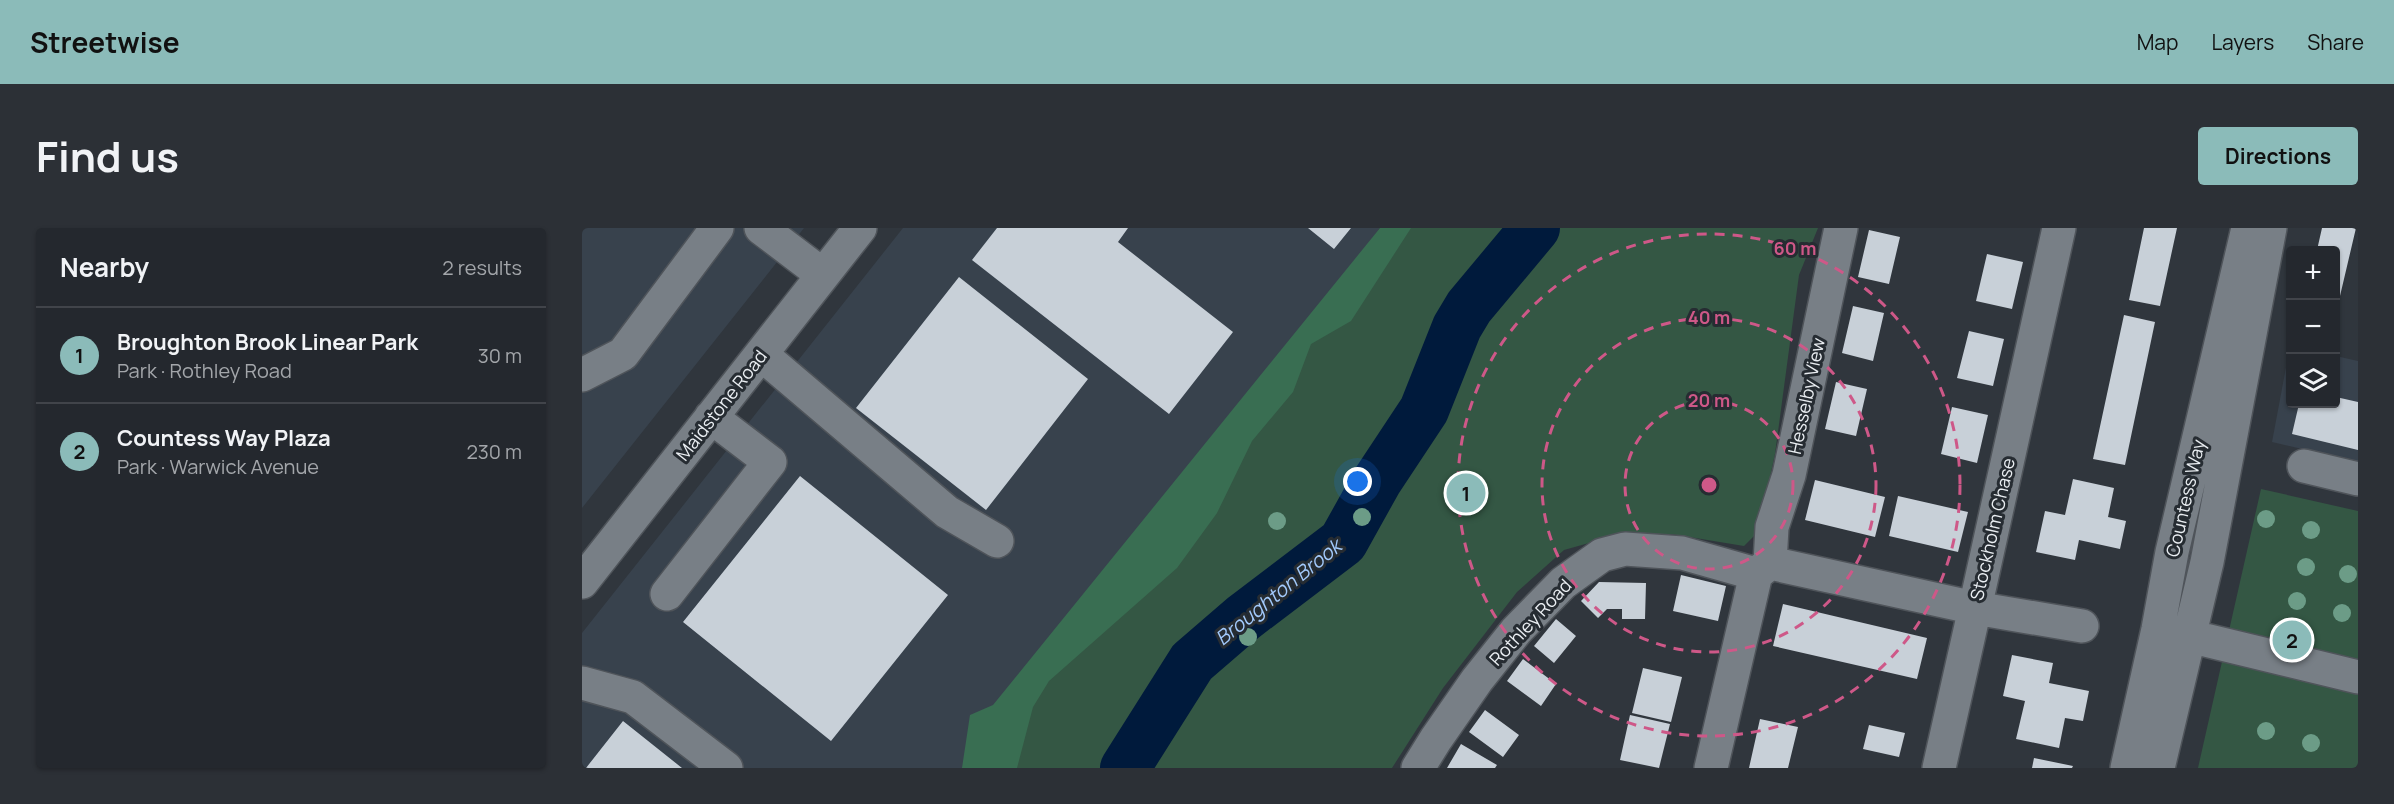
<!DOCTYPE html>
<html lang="en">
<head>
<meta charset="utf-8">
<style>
	body { margin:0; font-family:Manrope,sans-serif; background:#2c3036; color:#f1f3f6 }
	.controls { position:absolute; right:18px; top:18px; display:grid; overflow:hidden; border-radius:6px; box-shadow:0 2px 4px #0004 }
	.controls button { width:54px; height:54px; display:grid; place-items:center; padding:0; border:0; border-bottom:2px solid #41444a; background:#24282e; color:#f1f3f6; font:30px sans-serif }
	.you { position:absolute; left:776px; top:254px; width:21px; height:21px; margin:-15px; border:4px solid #fff; border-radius:50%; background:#1a73e8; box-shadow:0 0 0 9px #1a73e833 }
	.badge { display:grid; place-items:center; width:39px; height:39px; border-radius:50%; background:#8bbbb9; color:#111; font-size:20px; font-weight:700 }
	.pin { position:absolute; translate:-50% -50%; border:3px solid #fff; box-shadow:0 2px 6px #0006 }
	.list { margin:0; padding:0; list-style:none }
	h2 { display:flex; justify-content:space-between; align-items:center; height:78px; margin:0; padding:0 24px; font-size:26px }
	h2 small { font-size:20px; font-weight:400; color:#a3a6aa }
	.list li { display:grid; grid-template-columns:39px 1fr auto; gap:18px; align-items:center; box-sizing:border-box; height:96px; padding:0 24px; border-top:2px solid #41444a }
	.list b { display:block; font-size:22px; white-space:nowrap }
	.list p { margin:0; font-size:20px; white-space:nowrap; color:#a3a6aa }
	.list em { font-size:20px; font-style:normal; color:#a3a6aa }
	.icon { flex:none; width:33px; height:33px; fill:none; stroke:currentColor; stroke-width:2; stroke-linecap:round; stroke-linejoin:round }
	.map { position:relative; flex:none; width:1776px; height:540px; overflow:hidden; border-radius:6px }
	header { display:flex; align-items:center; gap:36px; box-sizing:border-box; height:84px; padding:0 30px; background:#8bbbb9; color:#111 }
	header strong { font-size:28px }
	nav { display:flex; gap:33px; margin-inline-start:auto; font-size:21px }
	.intro { display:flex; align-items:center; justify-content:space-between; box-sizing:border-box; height:144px; padding:0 36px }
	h1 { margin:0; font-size:42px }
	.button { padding:15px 27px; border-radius:6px; background:#8bbbb9; color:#111; font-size:21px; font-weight:700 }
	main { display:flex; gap:36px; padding:0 36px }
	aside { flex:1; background:#24282e; border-radius:6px; box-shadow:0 2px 4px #0004 }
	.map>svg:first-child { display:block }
	.built { fill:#38424d }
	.green { fill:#345744 }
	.forest { fill:#396e52 }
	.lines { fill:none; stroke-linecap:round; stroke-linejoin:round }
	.river { stroke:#001a3c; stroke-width:50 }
	.building { fill:#c8d0d8 }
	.minor-casing { stroke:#4f545a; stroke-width:36 }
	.minor { stroke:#787f86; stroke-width:33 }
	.tree { fill:#6c9c87 }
	.ring { fill:none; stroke:#ce5888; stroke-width:3; stroke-dasharray:10 8 }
	.labels { text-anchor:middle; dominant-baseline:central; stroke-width:6; stroke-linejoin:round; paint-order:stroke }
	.street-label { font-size:18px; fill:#eaeef2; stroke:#262c32 }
	.water-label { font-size:20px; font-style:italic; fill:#a3cafc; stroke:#262c32 }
	.centre { fill:#ce5888; stroke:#262c32; stroke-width:3 }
	.ring-label { font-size:18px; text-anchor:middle; font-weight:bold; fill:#ce5888; stroke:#262c32; stroke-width:6; stroke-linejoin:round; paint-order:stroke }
</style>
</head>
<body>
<header>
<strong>Streetwise</strong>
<nav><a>Map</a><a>Layers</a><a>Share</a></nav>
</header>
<div class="intro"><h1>Find us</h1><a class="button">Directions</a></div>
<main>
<aside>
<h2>Nearby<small>2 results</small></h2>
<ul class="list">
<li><span class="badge">1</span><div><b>Broughton Brook Linear Park</b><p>Park · Rothley Road</p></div><em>30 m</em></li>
<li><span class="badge">2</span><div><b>Countess Way Plaza</b><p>Park · Warwick Avenue</p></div><em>230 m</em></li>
</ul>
</aside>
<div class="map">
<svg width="1776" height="540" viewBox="0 0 1776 540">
	<rect width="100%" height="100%" fill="#30363d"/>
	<path class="built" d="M0 0H222L0 280Z
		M321 0H798L403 540H0V405Z
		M1708 118V176H1754V128L1776 133V234L1690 214Z"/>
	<path class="green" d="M798 0H1236L1217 47 1193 226 1176 304 1162 318 1089 306H1039L982 322 935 364 861 460 810 540H403Z
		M1679 261 1776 283V540H1616Z"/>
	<path class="forest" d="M798 0H829L769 93 729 116 711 164 670 213 635 285 595 340 467 453 451 479 435 540H380L388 487 411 477Z"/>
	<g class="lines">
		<path class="river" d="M543 540 610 434 661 390 761 314 795 253 842 182 875 99 887 79 953 0"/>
	</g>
	<path class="building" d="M415 0H546L536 14 651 104 587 186 390 32Z
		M726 0H769L752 21Z
		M1562 0H1595L1578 78 1547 72Z
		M1740 0H1774L1754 85V22H1735Z
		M1287 2 1318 9 1307 56 1276 49Z
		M1405 26 1441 34 1430 81 1394 73Z
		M377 49 506 151 404 282 274 180Z
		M1271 78 1302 85 1291 133 1260 125Z
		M1542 87 1573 94 1543 237 1511 231Z
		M1387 103 1422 111 1411 158 1375 150Z
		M1254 154 1285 161 1274 208 1243 201Z
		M1754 169 1776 174V222L1710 206 1717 176H1754Z
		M1370 179 1406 187 1395 235 1359 226Z
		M218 248 366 367 249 513 101 394Z
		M1491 251 1532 260 1526 289 1544 293 1538 321 1497 312 1493 332 1454 324 1463 283 1483 287Z
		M1233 252 1303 269 1293 309 1223 292Z
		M1316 268 1386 284 1376 324 1307 308Z
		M1099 347 1144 358 1136 393 1091 383Z
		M1017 354 1064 355 1063 391H1040V381H1025L1016 390 999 373Z
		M1201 376 1345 410 1335 451 1191 418Z
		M974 391 994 408 972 435 952 418Z
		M1430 427 1471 435 1467 455 1507 463 1501 493 1483 490 1477 520 1434 511 1443 473 1421 468Z
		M941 431 974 456 959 478 925 453Z
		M1061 440 1100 449 1089 494 1050 485Z
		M903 482 937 507 921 529 887 504Z
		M1048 487 1088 496 1077 540 1038 532Z
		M1178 491 1216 499 1206 540H1167Z
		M41 493 100 540H4Z
		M1287 497 1323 505 1317 529 1281 521Z
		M879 516 915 537 913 540H865Z
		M1452 530 1491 538 1490 540H1450Z"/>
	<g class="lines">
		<defs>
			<path id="minor" d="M179 0 241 47
				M179 126 365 284 415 313
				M0 147 41 126 135 0
				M1722 238 1776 251
				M1188 335 1190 299 1207 247 1259 0
				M1174 346 1188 335 1393 380 1477 0
				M0 354 278 0
				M85 366 188 234 129 189
				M1586 403 1776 449
				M0 455 51 469 144 540
				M836 540 854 511 895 452 934 403 981 355 1020 327 1043 321 1100 325 1174 346
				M1129 540 1174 346
				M1357 540 1393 380 1500 398
				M1545 540 1576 401 1590 324 1666 0
				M1576 540 1625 334 1688 0"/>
		</defs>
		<use href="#minor" class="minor-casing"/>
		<use href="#minor" class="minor"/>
	</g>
	<g class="tree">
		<circle cx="780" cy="289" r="9"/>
		<circle cx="1684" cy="291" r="9"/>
		<circle cx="695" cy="293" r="9"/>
		<circle cx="1729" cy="302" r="9"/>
		<circle cx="1724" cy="339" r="9"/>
		<circle cx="1766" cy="346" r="9"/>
		<circle cx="1715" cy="373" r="9"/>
		<circle cx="1760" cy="385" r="9"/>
		<circle cx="666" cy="409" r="9"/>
		<circle cx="1684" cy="503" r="9"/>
		<circle cx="1729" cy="515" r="9"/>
	</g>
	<g class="ring">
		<circle cx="1127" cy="257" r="84"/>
		<circle cx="1127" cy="257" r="167"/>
		<circle cx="1127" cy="257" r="251"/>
	</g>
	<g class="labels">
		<g class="street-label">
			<text transform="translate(1224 168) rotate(-78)">Hesselby View</text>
			<text transform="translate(139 177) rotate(-52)">Maidstone Road</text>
			<text transform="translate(1603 270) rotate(-77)">Countess Way</text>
			<text transform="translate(1410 301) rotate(-77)">Stockholm Chase</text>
			<text transform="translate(948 394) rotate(-47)">Rothley Road</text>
		</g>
		<g class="water-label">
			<text transform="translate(696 364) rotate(-39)">Broughton Brook</text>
		</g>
	</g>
	<circle cx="1127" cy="257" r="9" class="centre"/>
	<g class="ring-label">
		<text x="1213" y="27">60 m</text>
		<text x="1127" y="96">40 m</text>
		<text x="1127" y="179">20 m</text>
	</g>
</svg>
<div class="controls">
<button>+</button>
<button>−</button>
<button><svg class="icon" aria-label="layers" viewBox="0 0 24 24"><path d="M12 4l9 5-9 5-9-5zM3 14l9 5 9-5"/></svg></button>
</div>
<div class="you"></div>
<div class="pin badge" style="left:884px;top:265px">1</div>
<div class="pin badge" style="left:1710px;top:412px">2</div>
</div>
</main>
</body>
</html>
